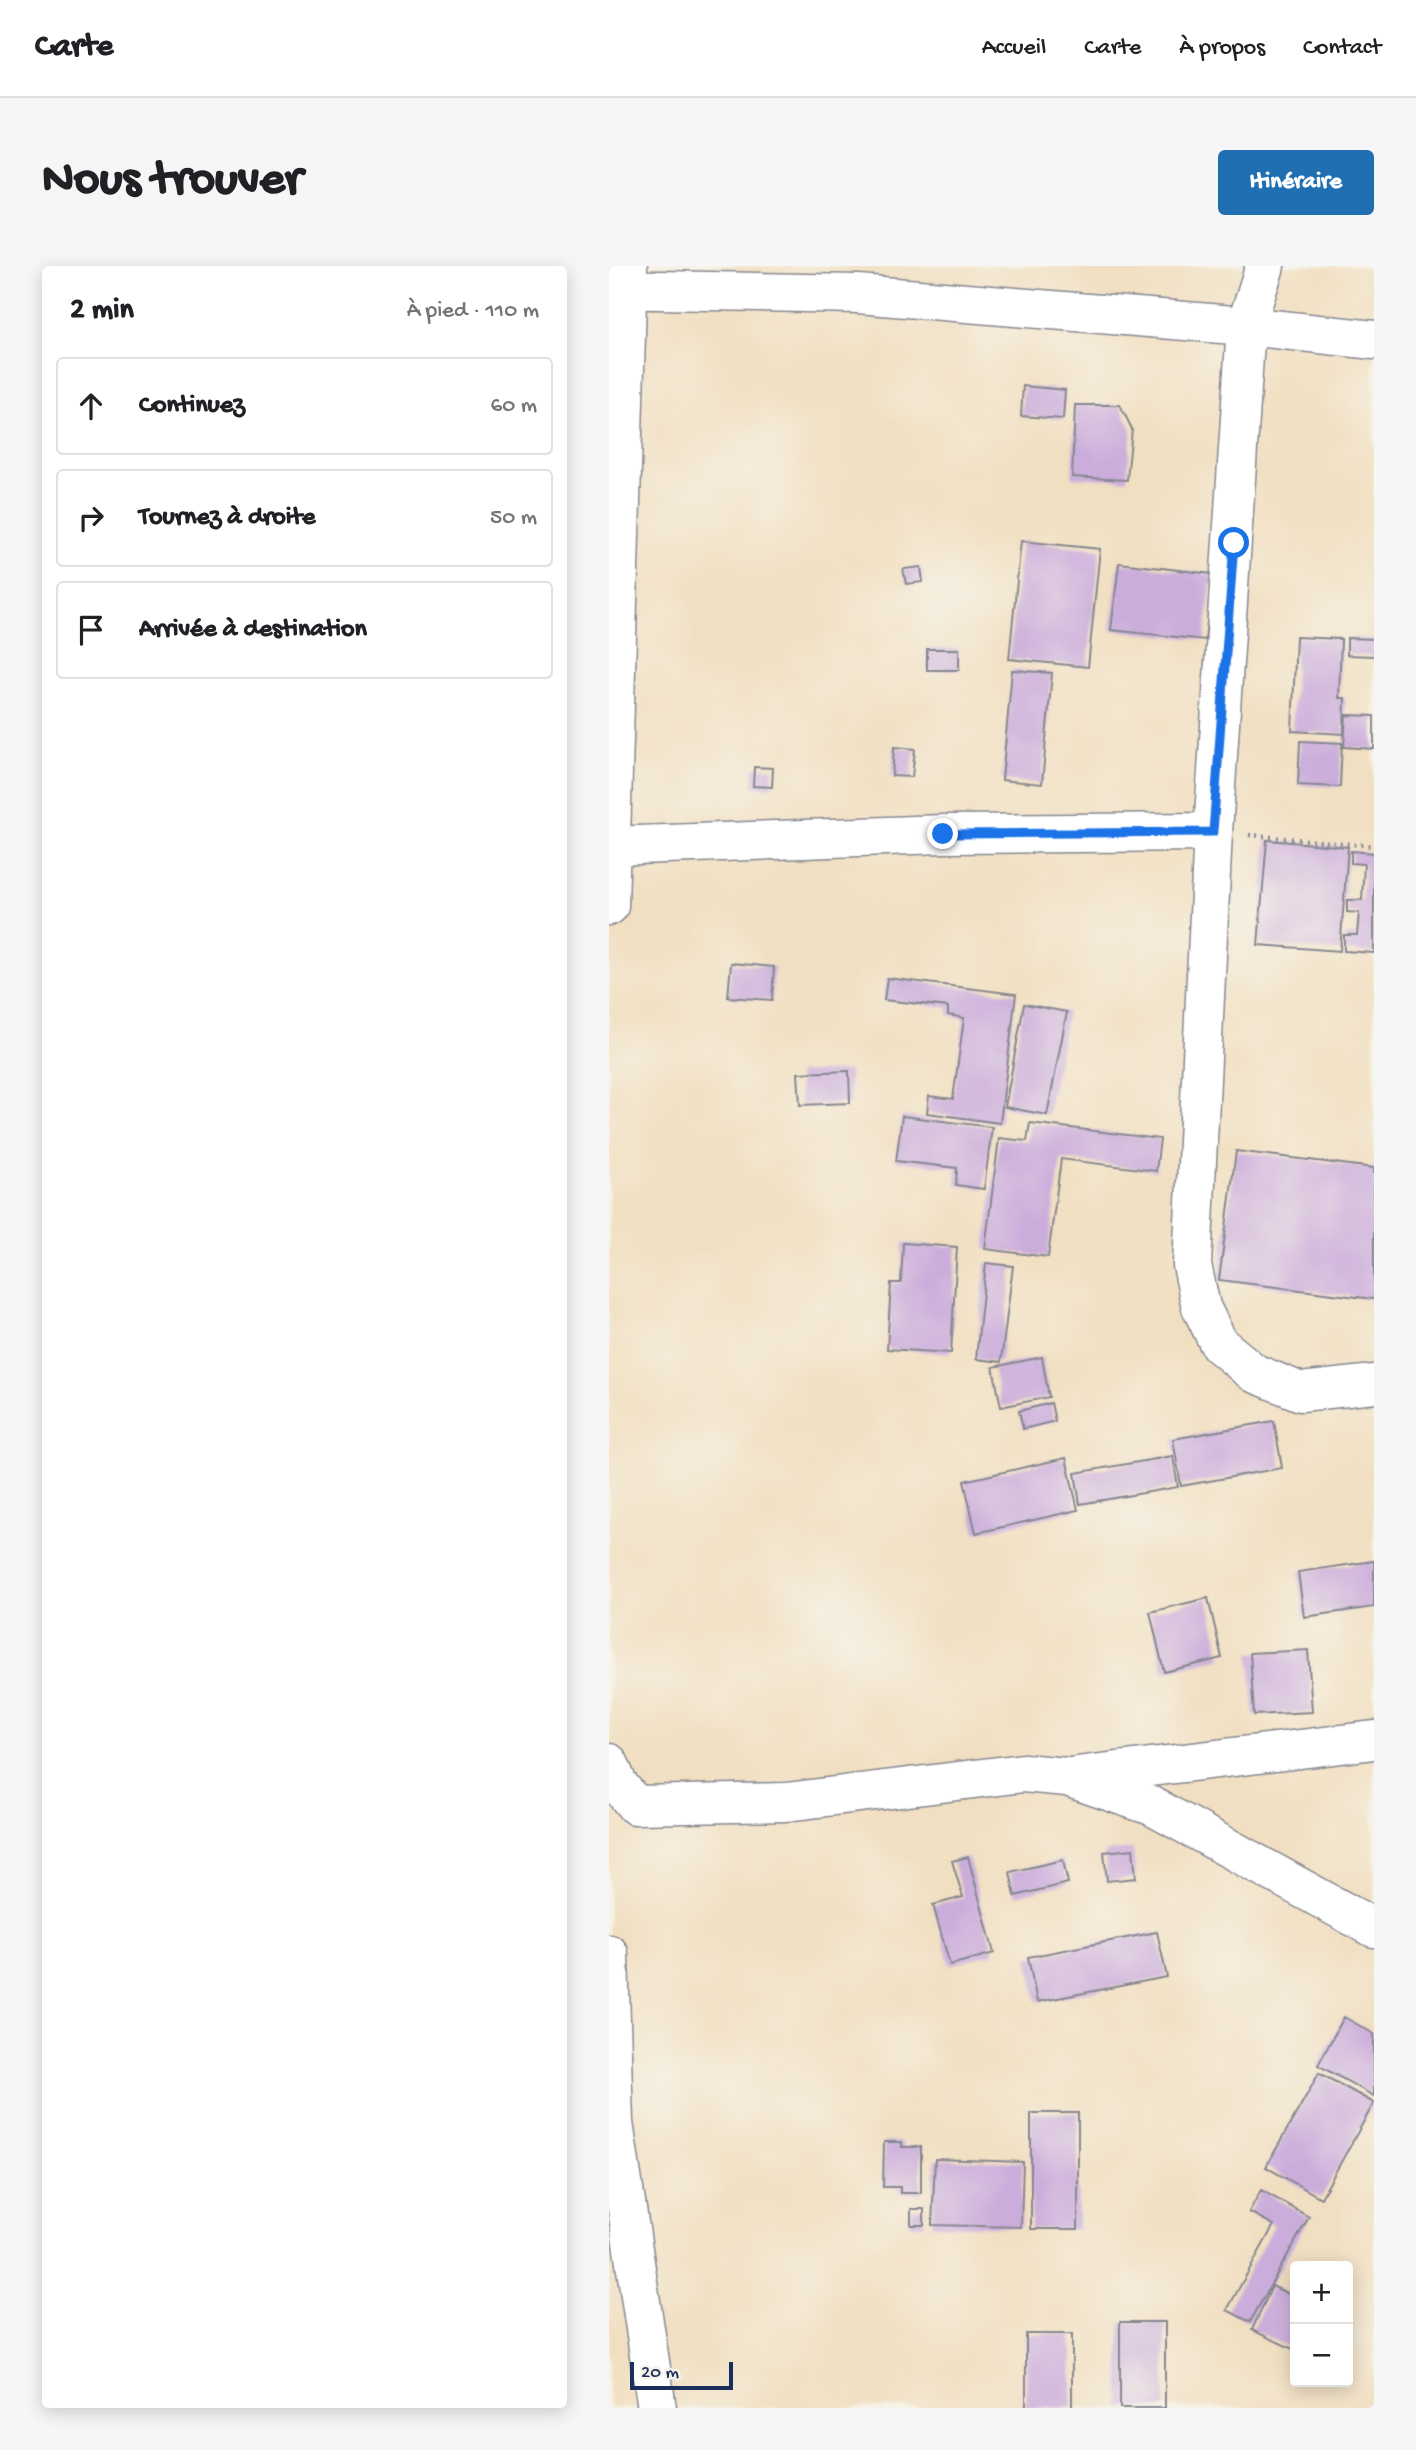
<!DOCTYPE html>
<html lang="fr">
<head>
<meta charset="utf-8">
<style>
	body { margin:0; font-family:"Gochi Hand",sans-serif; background:#f6f6f6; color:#202124 }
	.controls { position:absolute; right:21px; bottom:21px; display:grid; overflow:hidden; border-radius:7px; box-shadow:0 4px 18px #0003 }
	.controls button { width:63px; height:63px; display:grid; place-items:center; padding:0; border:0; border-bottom:2px solid #e0e0e0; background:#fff; color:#202124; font:35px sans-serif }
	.scale { position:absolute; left:21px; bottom:18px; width:103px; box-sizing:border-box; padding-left:7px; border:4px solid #1b2f5e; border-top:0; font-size:19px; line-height:24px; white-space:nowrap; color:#1b2f5e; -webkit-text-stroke:5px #f7f3e8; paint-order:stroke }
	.stop { position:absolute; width:21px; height:21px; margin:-16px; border:5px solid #1a73e8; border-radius:50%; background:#fff }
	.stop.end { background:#1a73e8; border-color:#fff; box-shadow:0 2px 7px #0008 }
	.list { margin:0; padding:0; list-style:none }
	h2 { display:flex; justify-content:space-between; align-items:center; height:91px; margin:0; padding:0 28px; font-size:30px }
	h2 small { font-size:23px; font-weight:400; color:#757577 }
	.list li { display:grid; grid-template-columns:46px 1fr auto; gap:21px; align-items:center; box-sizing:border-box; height:98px; margin:0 14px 14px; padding:0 14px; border:2px solid #e0e0e0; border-radius:7px }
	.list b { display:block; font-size:26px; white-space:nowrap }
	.list em { font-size:23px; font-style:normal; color:#757577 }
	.icon { flex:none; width:38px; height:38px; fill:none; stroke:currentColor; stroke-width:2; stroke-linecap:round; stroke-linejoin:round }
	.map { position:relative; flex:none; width:765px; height:2142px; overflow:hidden; border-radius:7px }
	header { display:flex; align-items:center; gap:42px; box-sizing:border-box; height:98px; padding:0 35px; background:#fff; border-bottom:2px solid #e0e0e0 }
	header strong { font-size:33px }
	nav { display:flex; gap:38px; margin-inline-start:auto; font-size:24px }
	.intro { display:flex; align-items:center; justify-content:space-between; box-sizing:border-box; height:168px; padding:0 42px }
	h1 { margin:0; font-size:49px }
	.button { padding:18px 32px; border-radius:7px; background:#1f6fb2; color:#fff; font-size:24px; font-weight:700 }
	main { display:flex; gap:42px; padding:0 42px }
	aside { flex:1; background:#fff; border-radius:7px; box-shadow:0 4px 18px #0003 }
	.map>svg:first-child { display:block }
	.building { fill:#cbaddb }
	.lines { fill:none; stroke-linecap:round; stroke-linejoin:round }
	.minor-casing { stroke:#868790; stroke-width:41 }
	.path { stroke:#868790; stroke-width:4.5; stroke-dasharray:2 5; stroke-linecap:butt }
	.minor { stroke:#fff; stroke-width:38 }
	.route { stroke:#1a73e8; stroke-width:9 }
</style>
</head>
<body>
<header>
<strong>Carte</strong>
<nav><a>Accueil</a><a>Carte</a><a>À propos</a><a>Contact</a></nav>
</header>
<div class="intro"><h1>Nous trouver</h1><a class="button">Itinéraire</a></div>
<main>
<aside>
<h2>2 min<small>À pied · 110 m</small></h2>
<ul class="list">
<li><svg class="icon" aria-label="ahead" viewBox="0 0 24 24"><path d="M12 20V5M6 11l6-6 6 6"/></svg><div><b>Continuez</b></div><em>60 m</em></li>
<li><svg class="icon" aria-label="right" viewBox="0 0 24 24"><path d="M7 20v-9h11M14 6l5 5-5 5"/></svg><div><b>Tournez à droite</b></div><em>50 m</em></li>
<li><svg class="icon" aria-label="arrive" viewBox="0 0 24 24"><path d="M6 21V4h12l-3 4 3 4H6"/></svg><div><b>Arrivée à destination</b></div></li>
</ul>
</aside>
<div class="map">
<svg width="765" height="2142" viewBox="0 0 765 2142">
	<rect width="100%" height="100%" fill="#f7f3e8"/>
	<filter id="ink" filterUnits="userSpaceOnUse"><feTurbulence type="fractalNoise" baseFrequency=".0143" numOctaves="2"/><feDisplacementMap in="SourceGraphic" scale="14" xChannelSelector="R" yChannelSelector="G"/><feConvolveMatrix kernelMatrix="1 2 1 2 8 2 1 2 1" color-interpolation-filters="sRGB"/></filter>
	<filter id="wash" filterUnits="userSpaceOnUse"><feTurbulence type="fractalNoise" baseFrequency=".00686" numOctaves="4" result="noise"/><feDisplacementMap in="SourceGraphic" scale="28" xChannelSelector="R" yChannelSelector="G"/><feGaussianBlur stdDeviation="1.57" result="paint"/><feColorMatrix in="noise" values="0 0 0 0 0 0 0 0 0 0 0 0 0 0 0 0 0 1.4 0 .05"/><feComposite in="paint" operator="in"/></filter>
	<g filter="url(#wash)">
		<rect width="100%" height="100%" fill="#f1dfc1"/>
		<g id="blocks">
			<path class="building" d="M414 120 456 124 454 153 412 150Z
				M466 139H511L523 163 518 214 463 211Z
				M412 275 491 283 479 401 400 393Z
				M510 297 603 308 596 374 502 364Z
				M312 301 314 316 297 318 294 303Z
				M687 371 732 373 730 432H736L735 468 683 465Z
				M738 372 765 373V390L738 389Z
				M318 383H350V404H318Z
				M403 404 443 407 433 518 393 514Z
				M737 449 765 450V483L735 481Z
				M691 475 733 477 731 521 689 519Z
				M285 481 306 483 303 511 283 510Z
				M145 501 164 502 163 521 144 520Z
				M658 574 739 581 731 685 649 679Z
				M742 585 765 587V687L735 685V669H748L750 647 738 646V634H753L755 598 742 597Z
				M122 697 165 701 163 734 119 731Z
				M278 712 407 728 391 857 318 847 320 830 344 833 355 752 339 749V741L275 734Z
				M415 738 458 746 438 849 396 841Z
				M240 805 241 837 191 839 189 807Z
				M293 850 383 861 375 923 347 919 348 902 287 895Z
				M421 857 551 873 547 905 452 893 439 991 376 983 390 872 418 875Z
				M627 885 765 902V1033L610 1014Z
				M294 977 348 981 342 1087 278 1083 282 1017H292Z
				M377 997 404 1000 392 1096 367 1093Z
				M433 1091 440 1131 392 1141 384 1101Z
				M442 1137 446 1155 414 1163 410 1145Z
				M665 1155 673 1202 572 1220 564 1173Z
				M564 1190 569 1221 471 1238 466 1207Z
				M457 1192 469 1244 367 1267 355 1215Z
				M765 1295V1341L695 1351 689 1306Z
				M599 1332 613 1392 555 1406 541 1346Z
				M699 1384 703 1446 645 1449 641 1387Z
				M524 1583 527 1612 498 1615 495 1586Z
				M359 1591 385 1687 341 1699 324 1639 354 1631 343 1595Z
				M454 1594 459 1617 406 1630 401 1606Z
				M548 1666 558 1711 428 1736 419 1691Z
				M735 1751 765 1768V1830L709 1799Z
				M710 1807 765 1837 712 1932 657 1901Z
				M422 1847H469V1963H422Z
				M275 1876H293V1881H312V1927H291V1921H274Z
				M326 1893 414 1896 412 1961 323 1959Z
				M652 1924 700 1951 641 2056 618 2044 665 1959 640 1946Z
				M302 1943H315V1959H302Z
				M663 2020 686 2031V2084L643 2064Z
				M511 2056H556V2142H511Z
				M417 2068H463V2142H417Z"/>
		</g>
	</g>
	<g filter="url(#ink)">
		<use href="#blocks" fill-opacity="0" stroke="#868790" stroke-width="2"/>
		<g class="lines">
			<defs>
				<path id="minor" d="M656 0 637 60 604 566 583 999 592 1041 610 1078 645 1107 692 1126 765 1118
					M0 23 249 28 637 60 765 74
					M0 580 334 568 604 566
					M0 640 19 0
					M0 1497 9 1518 26 1539 177 1536 414 1507 458 1511 543 1540 765 1662
					M467 1510 765 1474
					M0 1688 5 1857 48 2142"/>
			</defs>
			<use href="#minor" class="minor-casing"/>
			<path class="path" d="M640 569 765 580"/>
			<use href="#minor" class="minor"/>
		</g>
	</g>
	<g class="lines" filter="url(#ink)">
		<path class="route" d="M334 568 604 566 625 277"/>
	</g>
</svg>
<div class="controls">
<button>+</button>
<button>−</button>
</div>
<div class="scale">20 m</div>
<div class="stop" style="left:625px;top:277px"></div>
<div class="stop end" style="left:334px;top:568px"></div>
</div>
</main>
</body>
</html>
